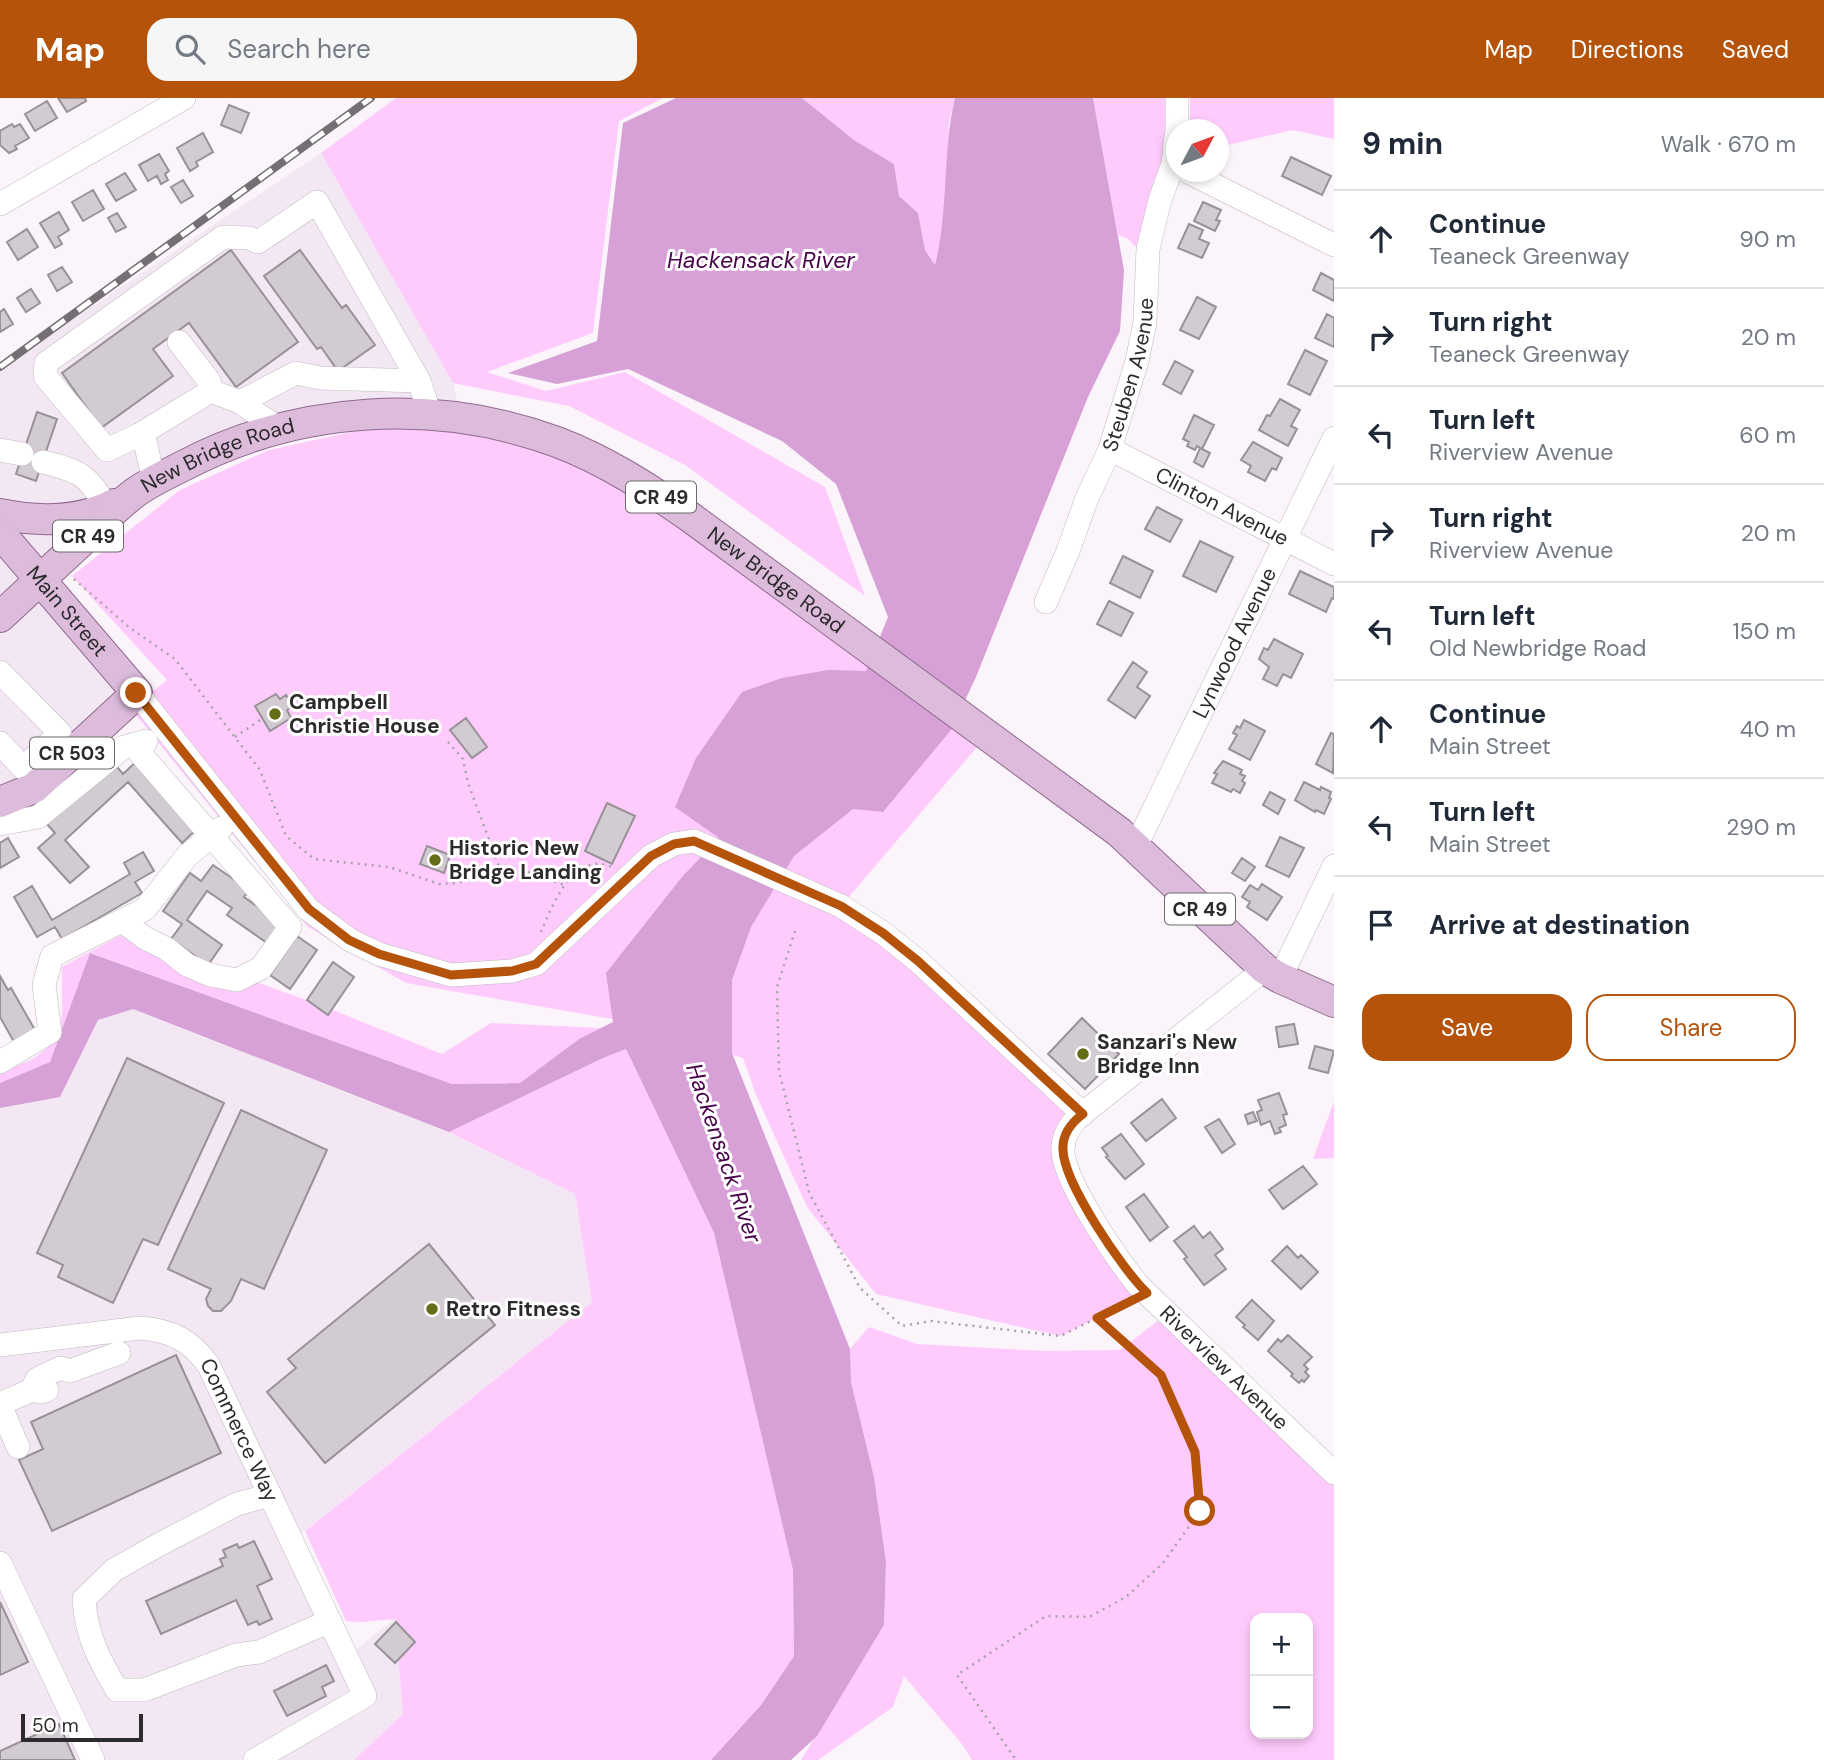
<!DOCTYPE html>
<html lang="en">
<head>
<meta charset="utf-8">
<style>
	body { margin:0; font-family:"DM Sans",sans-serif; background:#f6f6f7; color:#1f2937 }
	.controls { position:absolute; right:21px; bottom:21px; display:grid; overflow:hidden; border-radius:14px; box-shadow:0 4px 10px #0003 }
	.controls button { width:63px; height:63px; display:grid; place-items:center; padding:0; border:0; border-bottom:2px solid #e0e1e3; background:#fff; color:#1f2937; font:35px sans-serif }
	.compass { position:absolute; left:1166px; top:21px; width:63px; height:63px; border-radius:50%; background:#fff; box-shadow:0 4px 10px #0003; rotate:49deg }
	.scale { position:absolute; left:21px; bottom:18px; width:122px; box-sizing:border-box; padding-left:7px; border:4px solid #2c2a2c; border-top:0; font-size:19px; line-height:24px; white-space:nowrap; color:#2c2a2c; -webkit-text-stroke:5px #fff; paint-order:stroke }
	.stop { position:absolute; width:21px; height:21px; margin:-16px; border:5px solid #b45309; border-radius:50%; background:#fff }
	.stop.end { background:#b45309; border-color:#fff; box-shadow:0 2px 7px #0008 }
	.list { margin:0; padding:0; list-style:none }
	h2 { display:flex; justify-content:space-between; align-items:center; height:91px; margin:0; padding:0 28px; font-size:30px }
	h2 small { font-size:23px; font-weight:400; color:#747a83 }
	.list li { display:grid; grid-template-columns:46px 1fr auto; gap:21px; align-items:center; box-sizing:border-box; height:98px; padding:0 28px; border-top:2px solid #e0e1e3 }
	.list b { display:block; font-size:26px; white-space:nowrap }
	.list p { margin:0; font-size:23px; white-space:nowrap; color:#747a83 }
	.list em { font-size:23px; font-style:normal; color:#747a83 }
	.actions { display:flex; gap:14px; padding:21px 28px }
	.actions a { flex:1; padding:16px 0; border:2px solid #b45309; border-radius:21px; text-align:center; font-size:24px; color:#b45309 }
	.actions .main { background:#b45309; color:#fff }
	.icon { flex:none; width:38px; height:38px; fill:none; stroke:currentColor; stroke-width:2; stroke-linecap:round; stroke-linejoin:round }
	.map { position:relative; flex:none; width:1334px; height:1662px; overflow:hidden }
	header { display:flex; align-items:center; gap:42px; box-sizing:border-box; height:98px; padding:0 35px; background:#b45309; color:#fff }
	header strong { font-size:33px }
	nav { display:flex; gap:38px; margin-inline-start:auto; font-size:24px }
	.search { width:490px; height:63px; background:#f6f6f7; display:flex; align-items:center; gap:18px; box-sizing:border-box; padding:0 24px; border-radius:21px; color:#747a83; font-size:26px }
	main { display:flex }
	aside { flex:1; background:#fff }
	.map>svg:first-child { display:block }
	.built { fill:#f4e7f4 }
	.green { fill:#ffcbfd; fill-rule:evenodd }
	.water { fill:#d7a0d7 }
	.building { fill:#d2cbd2; stroke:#989198; stroke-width:2 }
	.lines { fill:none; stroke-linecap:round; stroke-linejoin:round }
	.minor-casing { stroke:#bfb9bf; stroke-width:24 }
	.major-casing { stroke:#8f6b8e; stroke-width:32 }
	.path { stroke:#a8a3a8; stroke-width:2.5; stroke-dasharray:2 5; stroke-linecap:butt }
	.minor { stroke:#fff; stroke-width:23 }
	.major { stroke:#dcbbdb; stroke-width:30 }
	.rail-casing { stroke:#736f73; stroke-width:8 }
	.rail { stroke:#fff; stroke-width:5; stroke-dasharray:16; stroke-linecap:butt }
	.route { stroke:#b45309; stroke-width:9 }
	.poi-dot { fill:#636e17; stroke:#fff; stroke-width:2.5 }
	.labels { text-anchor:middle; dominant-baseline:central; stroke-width:6; stroke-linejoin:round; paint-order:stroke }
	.shield { fill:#fff; stroke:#6b6a6b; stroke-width:2 }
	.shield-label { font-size:19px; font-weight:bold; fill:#2c2a2c }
	.street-label { font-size:21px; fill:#2c2a2c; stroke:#fff }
	.poi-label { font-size:21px; font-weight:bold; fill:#2c2a2c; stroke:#fff; text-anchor:start }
	.water-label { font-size:23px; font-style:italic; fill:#48034a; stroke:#fff }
</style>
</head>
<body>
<header>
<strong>Map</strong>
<div class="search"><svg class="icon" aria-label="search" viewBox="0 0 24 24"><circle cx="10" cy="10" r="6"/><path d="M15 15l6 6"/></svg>Search here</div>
<nav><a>Map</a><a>Directions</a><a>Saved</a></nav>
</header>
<main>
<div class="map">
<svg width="1334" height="1662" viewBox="0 0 1334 1662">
	<rect width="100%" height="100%" fill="#fbf4fb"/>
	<path class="built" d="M321 55 453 285 461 321 430 316 199 360 40 483 137 595 0 704V270Z
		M133 911 449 1034 575 1096 592 1204 292 1443 347 1559 395 1520 403 1616 354 1662H0V1010L60 998 98 922Z"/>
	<path class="green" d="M396 0H663L619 23 593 235 487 274 546 293 625 274 825 389 865 498 685 367 569 308 453 285 321 55Z
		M802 0H955L949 24 946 109 936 168 925 152 918 115 899 98 894 66 854 42Z
		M1093 0H1171V49L1140 153 1127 140 1118 137Z
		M1190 0H1334V41L1293 32 1219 49 1218 32 1190 31Z
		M455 330 556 355 648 398 983 642 841 808 1083 1016 1063 1051 1147 1195 1060 1238 876 1196 807 1109 756 997 743 960 629 924 406 885 308 829 131 611 167 582 72 478 180 392 269 352 365 331Z
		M123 836 323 908 442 956 491 925 602 930 579 941 520 985 452 986 91 855 50 964 0 985V969C24 971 52 953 60 929 64 917 61 883 62 869Z
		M626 951 714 1135 793 1472 794 1558 761 1607 711 1662H354L403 1616 395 1521 361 1524 346 1523 305 1433 592 1204 575 1096 449 1034 603 960Z
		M1334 1003V1060L1313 1061Z
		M1168 1215 1334 1375V1662H972L962 1646 904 1578 893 1609 818 1662H801L884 1527 886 1464 874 1379 851 1284 850 1251 869 1229 917 1246 1044 1253 1120 1252ZM1255 1520H1308V1636H1255Z"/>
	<path class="water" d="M676 0H802L854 42 894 66 899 98 918 115 925 152 935 167C949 112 942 54 955 0H1093L1124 172 1120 233 1088 299 976 579 951 632 883 714 853 711 794 758 751 829 732 882V955L850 1251 851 1284 874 1379 886 1464 884 1527 817 1638 791 1662H711L761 1607 794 1558 793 1472 714 1135 626 951 603 960 449 1034 133 911 98 922 60 999 0 1010V985L50 964 90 855 452 986 520 985 579 941 613 924 606 875 682 779 719 740 675 709 696 660 742 594 782 580 828 572 866 573 888 519 836 386 782 343 628 271 557 286 508 275 597 243 623 25Z"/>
	<path class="building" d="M58 0H85L86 3 67 14Z
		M47 3 57 20 35 33 25 16Z
		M229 7 249 15 241 35 221 27Z
		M12 26 14 29 20 26 29 40 15 48 17 51 9 55 0 47V33Z
		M203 35 213 54 196 64 198 68 190 73 177 50Z
		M159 56 169 73 165 76 168 82 161 86 157 78 148 83 139 67Z
		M1291 59 1331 78 1322 97 1282 78Z
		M125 75 136 92 116 103 106 86Z
		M183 82 193 98 181 105 171 89Z
		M93 92 104 111 83 123 72 104Z
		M1203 104 1221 112 1216 122 1220 123 1215 133 1194 123Z
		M59 114 69 132 58 139 62 146 55 150 40 125Z
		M117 115 126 129 116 134 108 120Z
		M1189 126 1203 132 1199 141 1209 145 1202 160 1178 150Z
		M27 131 38 149 18 162 7 144Z
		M231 152 298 244 236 289 189 225 153 251 173 278 101 330 62 275Z
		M300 152 342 210 346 207 375 247 338 273 321 249 317 251 264 178Z
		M62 169 72 184 57 193 48 177Z
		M1321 175 1334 182V203L1313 192Z
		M31 191 40 205 26 214 17 200Z
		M1197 199 1216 209 1199 241 1180 232Z
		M4 211 13 226 0 234V214Z
		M1327 216 1334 220V249L1315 240Z
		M1305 252 1327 263 1310 297 1288 286Z
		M1175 263 1193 273 1181 296 1163 286Z
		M1280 301 1300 312 1291 328 1297 331 1288 348 1259 332 1267 317 1270 318Z
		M37 314 57 321 36 383 16 376Z
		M1194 317 1214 327 1202 351 1197 348 1195 352 1187 348 1189 344 1183 341Z
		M1253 344 1282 360 1276 372 1272 370 1265 383 1248 374 1251 368 1241 362Z
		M1200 350 1210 355 1203 369 1194 364Z
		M1157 409 1182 422 1170 444 1145 431Z
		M1200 443 1233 459 1216 494 1183 478Z
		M1123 458 1153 473 1140 500 1110 485Z
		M1300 473 1334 489V501L1332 500 1326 514 1289 496Z
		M1109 503 1133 515 1121 538 1097 526Z
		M1274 541 1303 556 1291 580 1283 576 1277 588 1263 581 1269 569 1259 561 1264 550 1268 552Z
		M1133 564 1147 574 1137 589 1150 598 1135 620 1108 602Z
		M276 596 280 601 286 597 293 608 287 612 291 620 270 633 255 608Z
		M466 620 487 649 472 660 450 632Z
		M1244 622 1265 633 1250 662 1229 651 1237 637 1233 635 1237 628 1240 630Z
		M1331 635 1334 636 1333 675 1316 666Z
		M139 661 199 729 182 745 128 684 65 742 89 769 70 785 38 750 55 735 46 725 113 664 123 676Z
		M1223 663 1242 672 1240 676 1245 678 1242 683 1245 685 1240 695 1233 691 1231 694 1212 685 1217 676 1214 675Z
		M1304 684 1320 692 1321 689 1331 694 1329 700 1331 701 1324 716 1316 712 1315 714 1295 702Z
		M1270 694 1285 702 1278 716 1263 707Z
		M607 705 635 718 612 766 585 753Z
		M1280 739 1304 750 1289 779 1266 768Z
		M8 740 19 759 0 770V745Z
		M427 748 450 757 444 775 420 766Z
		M143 754 154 773 135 784 142 795 62 841 55 829 37 839 14 799 32 788 52 822 130 776 124 765Z
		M1242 760 1255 769 1245 783 1232 775Z
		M213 767 249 792 244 799 281 825 267 845 227 817 232 810 207 793 187 822 222 847 208 867 171 841 182 826 163 813 190 775 201 783Z
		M1262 786 1282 799 1267 822 1247 809 1250 804 1242 799 1250 787 1258 792Z
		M297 838 317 852 290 891 270 877Z
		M333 864 354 879 328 917 307 902Z
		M0 878 8 892 11 890 35 932 14 944 0 919Z
		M1082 920 1119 956 1085 991 1048 956Z
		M1294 926 1298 946 1279 949 1276 929Z
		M1315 948 1334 953 1328 975 1309 970Z
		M127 960 224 1005 158 1147 143 1141 113 1205 58 1179 63 1167 37 1155Z
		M1279 995 1287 1016 1283 1017 1286 1027 1279 1030 1281 1034 1275 1036 1270 1023 1261 1027 1257 1014 1262 1012 1258 1002Z
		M1162 1001 1176 1020 1146 1043 1131 1025Z
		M241 1012 327 1052 264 1191 241 1181 231 1203 221 1213H213L208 1208 206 1201 211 1191 168 1171Z
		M1253 1014 1257 1023 1248 1026 1245 1017Z
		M1219 1021 1235 1046 1222 1055 1205 1029Z
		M1121 1036 1144 1066 1125 1081 1106 1059 1108 1058 1102 1050Z
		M1303 1068 1317 1086 1283 1111 1269 1092Z
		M1144 1096 1168 1129 1150 1143 1126 1109Z
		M1194 1128 1203 1140 1210 1134 1223 1151 1215 1157 1226 1171 1204 1187 1184 1161 1187 1159 1174 1143Z
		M429 1146 495 1227 325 1365 267 1294 296 1270 288 1261Z
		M1287 1148 1298 1160 1301 1157 1318 1174 1301 1191 1272 1163Z
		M1252 1202 1274 1223 1258 1242 1243 1229 1245 1227 1236 1219Z
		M1288 1237 1312 1259 1304 1267 1308 1271 1305 1274 1309 1278 1304 1284 1302 1282 1299 1285 1291 1278 1293 1276 1268 1253 1278 1241 1281 1244Z
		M176 1257 221 1355 52 1433 19 1362 43 1351 31 1324Z
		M254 1443 272 1481 257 1488 272 1521 259 1527 257 1523 248 1527 236 1502 161 1536 146 1503 223 1468 220 1461 226 1459 223 1452 237 1446 239 1450Z
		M0 1504 28 1564 0 1577Z
		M396 1524 415 1544 395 1565 375 1546Z
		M326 1567 334 1583 322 1589 326 1598 287 1618 274 1593Z
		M59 1626 75 1662H0V1653Z"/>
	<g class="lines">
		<defs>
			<g id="minor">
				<path d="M1177 0V32"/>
				<path d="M1188 74 1334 147"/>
				<path d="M0 106 184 0"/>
				<path d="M179 244 209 283 211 293"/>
				<path d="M240 304 296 275 320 280 419 283"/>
				<path d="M279 331 240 304 211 293 139 337 107 352 45 278 46 265 223 139 249 140 258 144 317 104 419 283 430 316"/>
				<path d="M139 337 145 343 154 384"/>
				<path id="s1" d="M1110 351 1334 466"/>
				<path d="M0 352 22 356"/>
				<path d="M43 364C80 373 87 376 107 410"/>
				<path id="s2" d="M1046 504 1068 453 1087 400 1110 351 1137 263 1145 224 1148 151 1160 102 1173 66 1176 38"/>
				<path d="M0 574 60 635 23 670 0 645"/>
				<path d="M137 595 308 811 350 842 379 856 451 877 512 873 536 866 651 758 674 746 694 743 841 808 883 835 918 863 1083 1016"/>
				<path d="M0 726 38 719 124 649 146 643"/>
				<path id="s3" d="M1135 750 1334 340"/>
				<path d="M122 823 145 840 167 851 187 867 210 877 237 882 261 870 290 829 133 647"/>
				<path id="s4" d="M1265 871 1077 1020C1069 1029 1064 1037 1063 1049 1060 1079 1118 1162 1138 1187L1334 1375"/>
				<path d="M1280 880 1334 768"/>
				<path d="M0 964 50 934 44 887 52 858 145 811 187 758 221 730"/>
				<path id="s5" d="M0 1247 140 1230C171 1232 192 1243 209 1268L365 1598 255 1662"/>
				<path d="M32 1292 37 1281 60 1270 70 1273 119 1255"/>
				<path d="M0 1306 32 1292 41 1294 47 1292"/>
				<path d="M0 1307 18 1349"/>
				<path d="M270 1397 237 1406 162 1445 114 1472 84 1501C86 1537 99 1562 117 1592H144L236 1557 259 1554 330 1523"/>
				<path d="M0 1465 93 1662"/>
			</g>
			<g id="major">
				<path d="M0 416C38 424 79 424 114 406"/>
				<path id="s6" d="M0 435 137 595 34 690 0 704"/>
				<path id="s7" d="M0 519C28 493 57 466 85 440 101 425 118 407 136 394 150 384 167 376 183 368 297 308 435 299 557 344 605 362 648 390 690 419L1119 734 1265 871 1280 880 1334 904"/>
			</g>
		</defs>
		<use href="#minor" class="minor-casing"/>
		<use href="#major" class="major-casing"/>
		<path class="path" d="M74 481 130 530 175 561 260 672 286 738 314 761 389 769 439 786 457 785 501 774 522 772 564 787
			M235 639 263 620
			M448 644 463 661 468 685 501 774
			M795 833 777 889 779 973 809 1094 860 1190 902 1228 931 1223 1060 1238 1097 1220 1161 1277 1195 1354 1200 1413 1163 1465 1126 1499 1089 1519 1046 1518 957 1577 1016 1662
			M541 834C552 808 573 752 612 769
			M1097 1220 1128 1204"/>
		<use href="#minor" class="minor"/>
		<use href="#major" class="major"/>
		<defs>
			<path id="rail" d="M0 269 371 0"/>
		</defs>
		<use href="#rail" class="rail-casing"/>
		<use href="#rail" class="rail"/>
	</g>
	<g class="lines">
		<path class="route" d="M136 595 309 811 349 842 379 856 451 877 512 873 536 866 651 758 674 746 694 743 841 808 883 835 918 863 1083 1016C1071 1025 1062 1036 1063 1052 1064 1085 1122 1171 1147 1195L1097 1220 1161 1277 1195 1354 1200 1413"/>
	</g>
	<g class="poi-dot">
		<circle cx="275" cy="616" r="7"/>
		<circle cx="435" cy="762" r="7"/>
		<circle cx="1083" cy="956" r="7"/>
		<circle cx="432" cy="1211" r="7"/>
	</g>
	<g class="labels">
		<g class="shield">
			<rect x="626" y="383.5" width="70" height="31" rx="5"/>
			<rect x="53" y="422.5" width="70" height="31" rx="5"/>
			<rect x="30" y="639.5" width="84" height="31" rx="5"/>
			<rect x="1165" y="795.5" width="70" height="31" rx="5"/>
		</g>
		<g class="shield-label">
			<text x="661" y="399">CR 49</text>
			<text x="88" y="438">CR 49</text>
			<text x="72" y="655">CR 503</text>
			<text x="1200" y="811">CR 49</text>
		</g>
		<g class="street-label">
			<text stroke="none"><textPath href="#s2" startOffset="243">Steuben Avenue</textPath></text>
			<text stroke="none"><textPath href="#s7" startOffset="275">New Bridge Road</textPath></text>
			<text stroke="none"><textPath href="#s1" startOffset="126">Clinton Avenue</textPath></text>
			<text stroke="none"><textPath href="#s7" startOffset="884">New Bridge Road</textPath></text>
			<text stroke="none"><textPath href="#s6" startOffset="103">Main Street</textPath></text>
			<text stroke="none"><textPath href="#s3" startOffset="228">Lynwood Avenue</textPath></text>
			<text stroke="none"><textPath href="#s4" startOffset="551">Riverview Avenue</textPath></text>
			<text stroke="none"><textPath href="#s5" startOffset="294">Commerce Way</textPath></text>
		</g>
		<g class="poi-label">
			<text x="289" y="604">Campbell<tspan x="289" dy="24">Christie House</tspan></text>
			<text x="449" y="750">Historic New<tspan x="449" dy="24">Bridge Landing</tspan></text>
			<text x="1097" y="944">Sanzari's New<tspan x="1097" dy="24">Bridge Inn</tspan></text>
			<text x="446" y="1211">Retro Fitness</text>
		</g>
		<g class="water-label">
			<text x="761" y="162">Hackensack River</text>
			<text transform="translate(724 1055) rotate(71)">Hackensack River</text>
		</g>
	</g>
</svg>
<div class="controls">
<button>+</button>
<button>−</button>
</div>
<svg class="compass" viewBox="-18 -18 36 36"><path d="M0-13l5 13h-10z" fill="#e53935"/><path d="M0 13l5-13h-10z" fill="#747a83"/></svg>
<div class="scale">50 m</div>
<div class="stop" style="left:1200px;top:1413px"></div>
<div class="stop end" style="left:136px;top:595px"></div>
</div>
<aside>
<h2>9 min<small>Walk · 670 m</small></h2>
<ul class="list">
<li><svg class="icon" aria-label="ahead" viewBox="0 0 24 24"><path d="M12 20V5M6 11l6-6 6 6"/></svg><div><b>Continue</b><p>Teaneck Greenway</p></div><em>90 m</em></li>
<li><svg class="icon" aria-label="right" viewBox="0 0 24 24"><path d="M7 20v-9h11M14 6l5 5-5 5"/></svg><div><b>Turn right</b><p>Teaneck Greenway</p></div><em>20 m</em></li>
<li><svg class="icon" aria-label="left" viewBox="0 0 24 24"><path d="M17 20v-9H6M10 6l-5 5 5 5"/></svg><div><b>Turn left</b><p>Riverview Avenue</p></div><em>60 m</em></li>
<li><svg class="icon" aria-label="right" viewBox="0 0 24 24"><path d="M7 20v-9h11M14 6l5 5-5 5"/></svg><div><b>Turn right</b><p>Riverview Avenue</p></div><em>20 m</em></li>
<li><svg class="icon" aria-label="left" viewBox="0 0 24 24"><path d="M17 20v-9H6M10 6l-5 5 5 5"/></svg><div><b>Turn left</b><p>Old Newbridge Road</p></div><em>150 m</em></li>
<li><svg class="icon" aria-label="ahead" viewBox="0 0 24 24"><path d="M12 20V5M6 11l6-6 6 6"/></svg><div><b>Continue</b><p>Main Street</p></div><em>40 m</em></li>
<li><svg class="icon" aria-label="left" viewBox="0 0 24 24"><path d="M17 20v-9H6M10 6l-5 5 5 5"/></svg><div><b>Turn left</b><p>Main Street</p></div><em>290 m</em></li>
<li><svg class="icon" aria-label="arrive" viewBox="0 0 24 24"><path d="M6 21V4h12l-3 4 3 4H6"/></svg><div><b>Arrive at destination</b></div></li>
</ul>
<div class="actions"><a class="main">Save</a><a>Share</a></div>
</aside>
</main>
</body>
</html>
